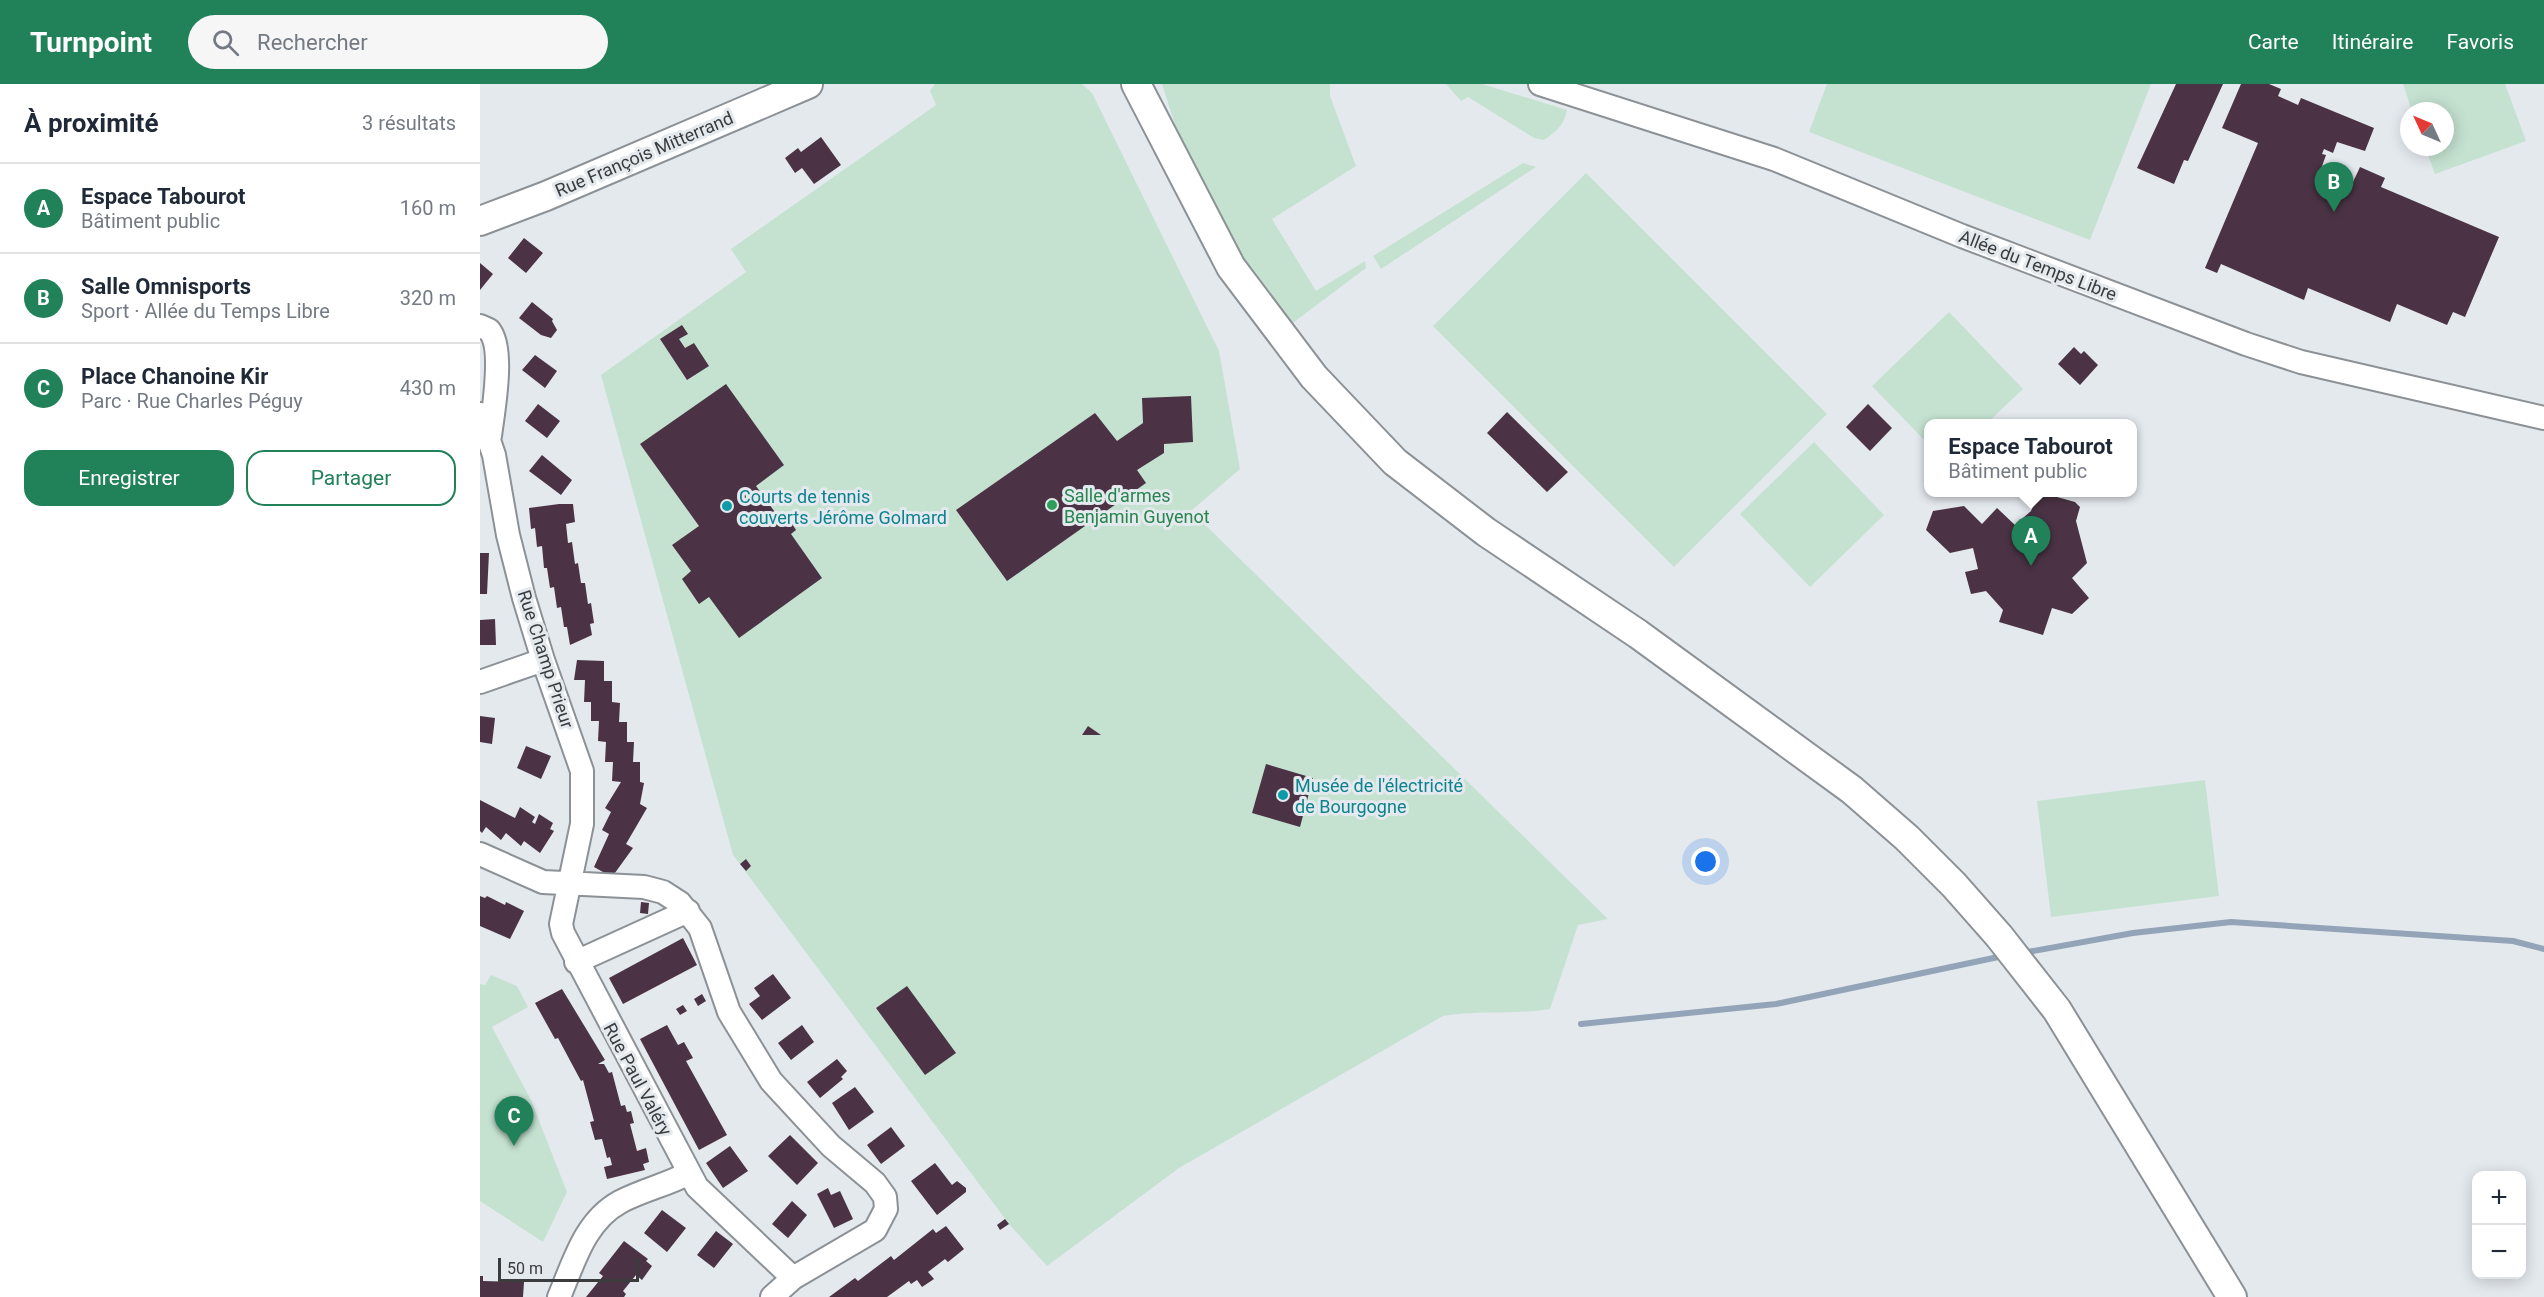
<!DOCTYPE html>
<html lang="fr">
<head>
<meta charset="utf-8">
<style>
	body { margin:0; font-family:Roboto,sans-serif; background:#f6f6f7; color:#1f2937 }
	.controls { position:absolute; right:18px; bottom:18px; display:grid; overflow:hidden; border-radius:12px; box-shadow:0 3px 15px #0003 }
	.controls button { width:54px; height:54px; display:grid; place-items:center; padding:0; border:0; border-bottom:2px solid #e0e1e3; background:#fff; color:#1f2937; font:30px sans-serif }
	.compass { position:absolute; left:1920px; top:18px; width:54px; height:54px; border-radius:50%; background:#fff; box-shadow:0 3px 15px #0003; rotate:314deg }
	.scale { position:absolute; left:18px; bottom:15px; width:141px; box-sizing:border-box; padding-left:6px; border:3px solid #3a3c3e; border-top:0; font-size:16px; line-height:21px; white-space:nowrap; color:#3a3c3e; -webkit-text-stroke:4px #e4e9ee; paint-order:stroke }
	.you { position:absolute; left:1226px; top:778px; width:21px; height:21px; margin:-15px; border:4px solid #fff; border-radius:50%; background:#1a73e8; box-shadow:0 0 0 9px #1a73e833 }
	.badge { display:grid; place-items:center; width:39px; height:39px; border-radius:50%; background:#218159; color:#fff; font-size:20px; font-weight:700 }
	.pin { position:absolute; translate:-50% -50px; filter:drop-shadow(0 2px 3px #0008) }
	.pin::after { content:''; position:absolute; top:32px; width:21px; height:18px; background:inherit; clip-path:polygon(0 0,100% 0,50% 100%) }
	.popup { position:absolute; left:1444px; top:335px; width:213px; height:78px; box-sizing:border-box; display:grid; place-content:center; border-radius:12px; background:#fff; filter:drop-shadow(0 2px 4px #0005); font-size:20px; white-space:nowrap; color:#747a83 }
	.popup b { font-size:22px; color:#1f2937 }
	.popup::after { content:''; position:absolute; left:50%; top:100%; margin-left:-12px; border:12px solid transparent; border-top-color:#fff }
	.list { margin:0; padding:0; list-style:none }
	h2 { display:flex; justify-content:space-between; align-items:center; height:78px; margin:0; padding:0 24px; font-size:26px }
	h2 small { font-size:20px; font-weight:400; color:#747a83 }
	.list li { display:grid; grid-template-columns:39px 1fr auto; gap:18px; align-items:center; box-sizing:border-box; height:90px; padding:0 24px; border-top:2px solid #e0e1e3 }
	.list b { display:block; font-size:22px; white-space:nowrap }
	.list p { margin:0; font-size:20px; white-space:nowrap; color:#747a83 }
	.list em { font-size:20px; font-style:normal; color:#747a83 }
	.actions { display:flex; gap:12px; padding:18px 24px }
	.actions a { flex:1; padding:14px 0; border:2px solid #218159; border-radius:18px; text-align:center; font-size:21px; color:#218159 }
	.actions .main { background:#218159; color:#fff }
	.icon { flex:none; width:33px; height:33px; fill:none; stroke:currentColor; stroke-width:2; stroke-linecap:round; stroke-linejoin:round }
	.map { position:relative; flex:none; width:2064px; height:1213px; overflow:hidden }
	header { display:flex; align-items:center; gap:36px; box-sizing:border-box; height:84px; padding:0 30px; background:#218159; color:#fff }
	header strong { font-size:28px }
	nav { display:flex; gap:33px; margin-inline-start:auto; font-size:21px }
	.search { width:420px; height:54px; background:#f6f6f7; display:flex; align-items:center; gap:15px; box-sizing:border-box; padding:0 21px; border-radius:33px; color:#747a83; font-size:22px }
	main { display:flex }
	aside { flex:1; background:#fff }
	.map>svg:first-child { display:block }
	.green { fill:#c5e2d1 }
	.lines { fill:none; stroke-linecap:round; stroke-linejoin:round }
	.stream { stroke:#94a4b8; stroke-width:6 }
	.building { fill:#4b3345 }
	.minor-casing { stroke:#8c9196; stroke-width:26 }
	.tertiary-casing { stroke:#8c9196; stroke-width:32 }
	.minor { stroke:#fff; stroke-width:22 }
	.tertiary { stroke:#fff; stroke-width:28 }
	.leisure-dot { fill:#2e9e5b; stroke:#e4e9ee; stroke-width:2 }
	.culture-dot { fill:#0f9aa8; stroke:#e4e9ee; stroke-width:2 }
	.labels { text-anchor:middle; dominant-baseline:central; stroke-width:6; stroke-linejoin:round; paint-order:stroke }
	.street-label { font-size:18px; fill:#3a3c3e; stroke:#e4e9ee }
	.leisure-label { font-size:18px; fill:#27864d; stroke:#e4e9ee; text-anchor:start }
	.culture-label { font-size:18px; fill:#0d838f; stroke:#e4e9ee; text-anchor:start }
</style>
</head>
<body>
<header>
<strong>Turnpoint</strong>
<div class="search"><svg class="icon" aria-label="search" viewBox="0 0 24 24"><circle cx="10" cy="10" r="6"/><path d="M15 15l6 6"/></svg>Rechercher</div>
<nav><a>Carte</a><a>Itinéraire</a><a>Favoris</a></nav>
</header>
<main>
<aside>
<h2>À proximité<small>3 résultats</small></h2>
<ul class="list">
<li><span class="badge">A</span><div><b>Espace Tabourot</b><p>Bâtiment public</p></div><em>160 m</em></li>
<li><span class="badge">B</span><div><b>Salle Omnisports</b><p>Sport · Allée du Temps Libre</p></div><em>320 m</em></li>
<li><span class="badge">C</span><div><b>Place Chanoine Kir</b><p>Parc · Rue Charles Péguy</p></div><em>430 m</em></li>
</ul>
<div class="actions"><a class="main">Enregistrer</a><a>Partager</a></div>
</aside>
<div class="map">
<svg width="2064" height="1213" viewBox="0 0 2064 1213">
	<rect width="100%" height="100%" fill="#e4e9ee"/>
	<path class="green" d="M455 0H602L612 9 739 267 760 385 711 427 1128 835 1098 841 1070 925C1034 931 999 926 963 932L699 1084 567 1182 529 1140 253 771 121 291 266 188 251 165 456 21 450 7Z
		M682 0H850V12L876 82 792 135 836 207 885 177 886 184 810 241C762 183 728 117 694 50L697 47Z
		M966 0H1002L1087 26C1084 41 1076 48 1064 56L1054 54 988 13 981 17Z
		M1347 0H1671L1610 156 1329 48Z
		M1923 0H2025L2046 57 1955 90 1945 63H1965V27H1932Z
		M1043 79 1056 83 901 185 893 172Z
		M1106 89 1347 330 1194 483 953 242Z
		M1469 228 1543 305 1507 339 1449 340V361L1392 302Z
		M1334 358 1404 431 1330 503 1260 430Z
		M1725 696 1739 812 1571 833 1557 717Z
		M11 891 37 902 48 923 12 943 51 1016 87 1108 63 1158 0 1117V900L5 901Z"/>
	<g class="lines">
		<path class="stream" d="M1542 869 1653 849 1751 838 2033 857 2064 865
			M1101 940 1296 920 1523 872"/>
	</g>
	<path class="building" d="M1696 0H1743L1708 77 1704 76 1694 100 1657 84Z
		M1761 0H1789L1801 5 1798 12 1818 21 1821 14 1894 44 1885 67 1857 58 1853 69 1844 65 1842 70 1846 71 1841 85 1873 98 1880 83 1905 94 1901 103 2019 153 1985 233 1973 228 1967 241 1917 220 1910 238 1828 204 1824 216 1741 180 1737 189 1725 184 1778 59 1742 44Z
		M341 53 361 81 334 100 322 84 315 89 305 74 318 64 321 68Z
		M44 154 63 169 46 189 28 174Z
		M0 179 13 190 0 206Z
		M52 218 73 235 72 237 77 246 71 254 61 251 39 234Z
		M202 241 208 250 199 255 205 264 214 259 229 282 207 296 180 255Z
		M1594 263 1601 270 1604 267 1618 281 1600 301 1578 280Z
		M55 271 77 287 65 304 42 286Z
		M246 300 304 381 276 402 305 442 311 438 316 446 311 450 342 494 259 554 229 513 219 520 202 495 211 487 192 461 219 442 160 360Z
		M711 312 713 358 684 360V369L657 386 666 399 527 497 476 426 615 329 637 357 663 339 662 314Z
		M58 320 80 337 67 354 45 337Z
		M1388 320 1412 344 1390 367 1366 343Z
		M1027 328 1088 388 1067 408 1007 349Z
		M62 371 92 396 81 411 49 387Z
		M1559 408 1595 418 1600 423 1596 437 1607 479 1592 494 1609 514 1592 530 1572 524 1563 551 1519 538 1523 526 1506 507 1491 510 1485 488 1498 485 1493 464 1470 469 1446 446 1453 427 1484 422 1502 440 1517 424 1535 441 1551 427Z
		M79 420H93L95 438 86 440 88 459 92 458 95 480 98 479 101 499H105L108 520 111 519 114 539 110 540 112 551 90 561 87 543H84L81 523 77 524 74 503 70 504 67 484H64L62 462 57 463 55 444 51 445 49 424Z
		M0 469H9L7 510H0Z
		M15 535 16 561H0V536Z
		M97 576 124 577V597H132V618L140 619 139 638H147V658H154L153 678H160V698L164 699 160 720 167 724 146 760 153 764 132 793 114 783 129 750 122 746 131 728 125 724 141 698 132 697 133 678H125L126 658 118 657 119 637H111V618H104L105 596H94Z
		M0 632 15 634 12 660 0 658Z
		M608 642 621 651H602Z
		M46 662 71 672 61 695 37 684Z
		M786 680 833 694 820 743 772 729Z
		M0 716 35 734 40 723 55 733 52 738 55 740 59 730 73 739 70 745 74 747 60 769 44 757 41 762 26 749 21 756 6 743 2 749 0 747Z
		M266 775 271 782 266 787 260 780Z
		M0 812 5 814 7 812 25 821 26 818 44 827 30 855 0 842Z
		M161 818 169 819 168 830 160 829Z
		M203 854 217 881 143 920 129 894Z
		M293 890 311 914 282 936 269 920 280 912 274 904Z
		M427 902 476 969 445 991 396 924Z
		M82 905 125 976 118 980H124L129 989 132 988 141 1022 145 1021 147 1028 151 1027 154 1039 150 1040 157 1067 166 1064 169 1078 163 1080 165 1086 127 1095 124 1083 132 1081 130 1073 127 1074 122 1055 115 1056 110 1038 114 1037 103 996 101 997 78 954 75 955 55 919Z
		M222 910 226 917 218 922 214 915Z
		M203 921 207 927 200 931 196 925Z
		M187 941 198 961 204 958 213 974 206 977 247 1051 219 1066 160 955Z
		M322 941 334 958 311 976 298 959Z
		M357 975 367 987 361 993 363 995 340 1014 327 998Z
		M375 1003 394 1028 369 1046 352 1019Z
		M411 1043 425 1062 401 1080 387 1061Z
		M310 1051 338 1079 317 1101 288 1072Z
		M250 1062 268 1087 243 1104 226 1079Z
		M455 1079 472 1101 477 1097 486 1104V1108L457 1131 431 1097Z
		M348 1104 351 1111 360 1107 373 1135 354 1144 337 1110Z
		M312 1117 327 1131 308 1154 292 1140Z
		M182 1126 206 1144 187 1168 164 1149Z
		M525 1135 529 1140 520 1146 517 1141Z
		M466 1142 484 1165 468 1178 465 1175 448 1188 454 1195 442 1203 437 1196 431 1200 429 1197 407 1213H349L375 1194 378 1197 411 1172 414 1176 453 1145 456 1149Z
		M236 1147 253 1160 234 1184 217 1171Z
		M144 1157 168 1175 166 1177 172 1182 162 1196 156 1191 143 1207 146 1210 144 1213H106L123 1192 119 1189Z
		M0 1192H3V1197L44 1198 43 1213H0Z"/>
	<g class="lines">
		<defs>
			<path id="minor" d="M1060 0 1294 75 1482 152 1766 260 1821 278 2064 334
				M0 242 9 246C25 264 13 328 10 352
				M0 330 14 371 28 451 44 514 63 576 102 687V740L81 840 83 849 217 1103 313 1194
				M0 598 63 576
				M0 770 63 798 164 803 183 808 200 819 220 844 249 928 291 997 351 1062 395 1099 405 1113 406 1125 395 1146 313 1194 292 1213
				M96 878 208 827
				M79 1213C94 1178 105 1137 140 1118 162 1106 187 1101 209 1089"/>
			<path id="tertiary" d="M656 0 751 183 834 293 915 378 1006 448 1158 550 1372 706 1427 754 1474 801 1519 852 1577 926 1752 1213
				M0 137 66 112 328 0"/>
		</defs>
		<use href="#minor" class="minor-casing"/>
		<use href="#tertiary" class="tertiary-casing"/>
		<use href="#minor" class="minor"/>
		<use href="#tertiary" class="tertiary"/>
	</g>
	<circle class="leisure-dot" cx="572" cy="421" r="6"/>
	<g class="culture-dot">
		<circle cx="247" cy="422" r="6"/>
		<circle cx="803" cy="711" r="6"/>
	</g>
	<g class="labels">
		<g class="street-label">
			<text transform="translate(164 70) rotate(-23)">Rue François Mitterrand</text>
			<text transform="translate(1558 181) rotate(21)">Allée du Temps Libre</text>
			<text transform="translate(66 575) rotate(72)">Rue Champ Prieur</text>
			<text transform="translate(158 995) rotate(62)">Rue Paul Valéry</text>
		</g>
		<g class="leisure-label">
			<text x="584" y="411">Salle d'armes<tspan x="584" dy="21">Benjamin Guyenot</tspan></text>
		</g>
		<g class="culture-label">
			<text x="259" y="412">Courts de tennis<tspan x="259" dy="21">couverts Jérôme Golmard</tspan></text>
			<text x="815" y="701">Musée de l'électricité<tspan x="815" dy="21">de Bourgogne</tspan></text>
		</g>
	</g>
</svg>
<div class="controls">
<button>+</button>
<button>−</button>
</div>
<svg class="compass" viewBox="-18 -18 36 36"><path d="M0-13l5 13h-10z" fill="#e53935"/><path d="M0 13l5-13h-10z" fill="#747a83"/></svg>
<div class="scale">50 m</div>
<div class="you"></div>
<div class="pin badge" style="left:1551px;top:482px">A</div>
<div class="popup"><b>Espace Tabourot</b>Bâtiment public</div>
<div class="pin badge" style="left:1854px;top:128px">B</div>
<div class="pin badge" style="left:34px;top:1062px">C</div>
</div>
</main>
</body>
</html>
